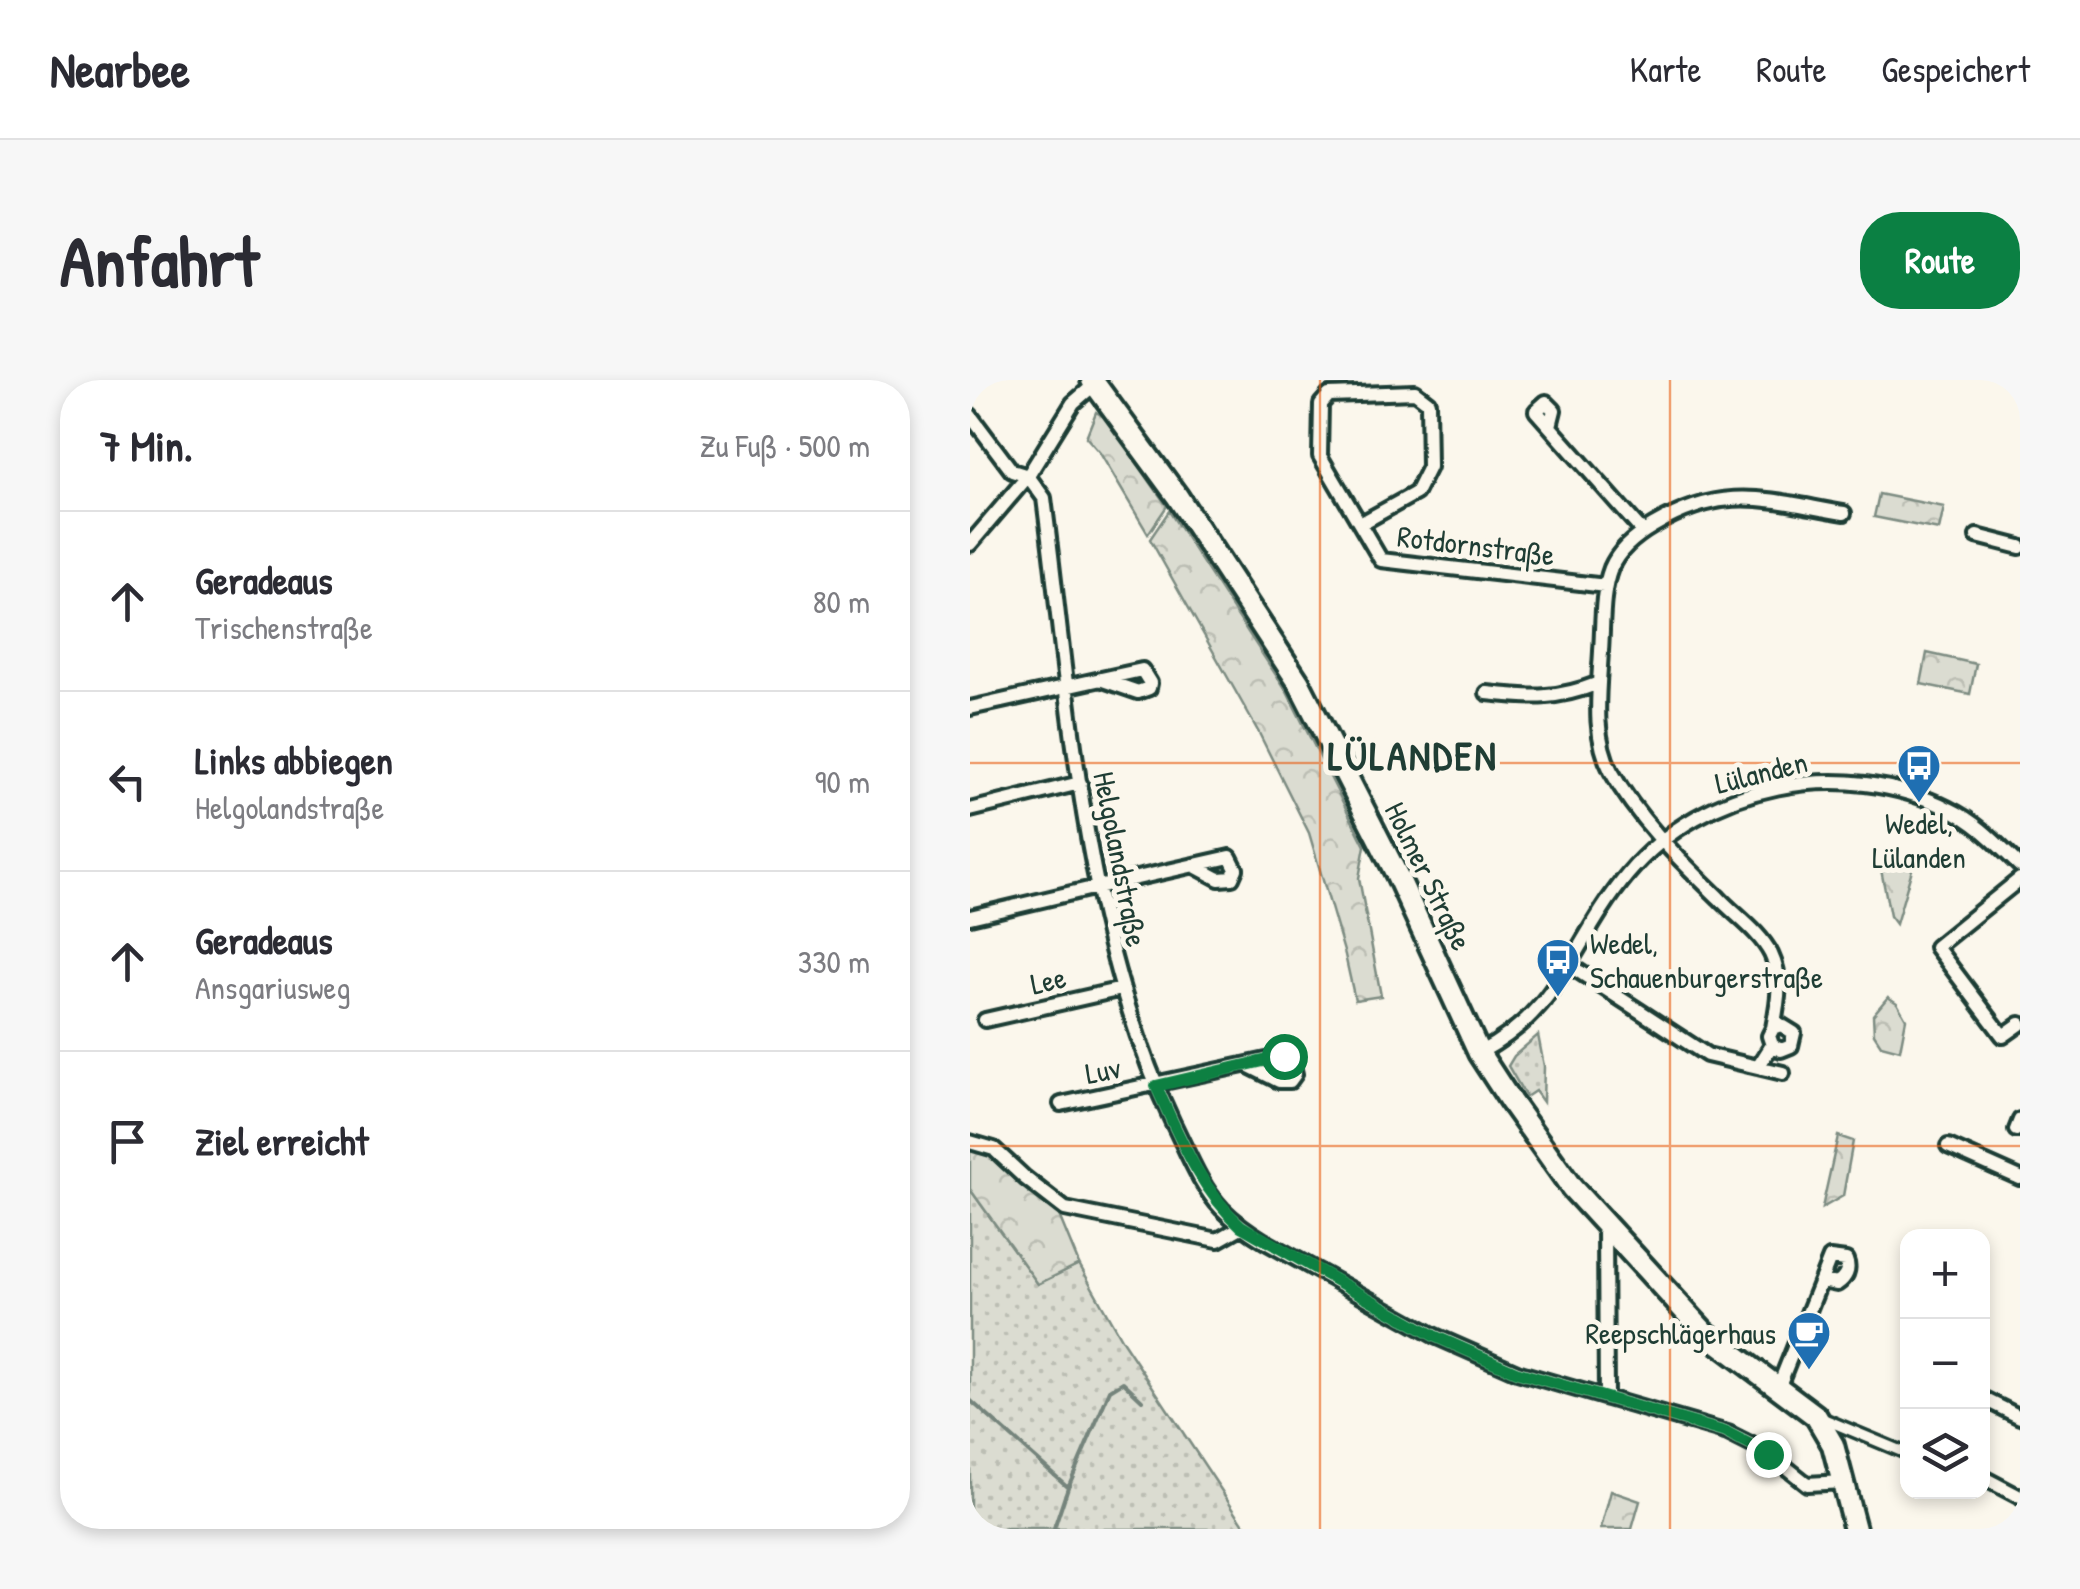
<!DOCTYPE html>
<html lang="de">
<head>
<meta charset="utf-8">
<style>
	body { margin:0; font-family:"Patrick Hand",sans-serif; background:#f7f7f7; color:#2b2b33 }
	.controls { position:absolute; right:30px; bottom:30px; display:grid; overflow:hidden; border-radius:20px; box-shadow:0 5px 15px #0003 }
	.controls button { width:90px; height:90px; display:grid; place-items:center; padding:0; border:0; border-bottom:2px solid #e1e1e2; background:#fff; color:#2b2b33; font:50px sans-serif }
	.stop { position:absolute; width:30px; height:30px; margin:-22px; border:8px solid #0b8043; border-radius:50%; background:#fff }
	.stop.end { background:#0b8043; border-color:#fff; box-shadow:0 2px 10px #0008 }
	.list { margin:0; padding:0; list-style:none }
	h2 { display:flex; justify-content:space-between; align-items:center; height:130px; margin:0; padding:0 40px; font-size:42px }
	h2 small { font-size:32px; font-weight:400; color:#7c7c81 }
	.list li { display:grid; grid-template-columns:65px 1fr auto; gap:30px; align-items:center; box-sizing:border-box; height:180px; padding:0 40px; border-top:2px solid #e1e1e2 }
	.list b { display:block; font-size:38px; white-space:nowrap }
	.list p { margin:0; font-size:32px; white-space:nowrap; color:#7c7c81 }
	.list em { font-size:32px; font-style:normal; color:#7c7c81 }
	.icon { flex:none; width:55px; height:55px; fill:none; stroke:currentColor; stroke-width:2; stroke-linecap:round; stroke-linejoin:round }
	.map { position:relative; flex:none; width:1050px; height:1149px; overflow:hidden; border-radius:40px }
	header { display:flex; align-items:center; gap:60px; box-sizing:border-box; height:140px; padding:0 50px; background:#fff; border-bottom:2px solid #e1e1e2 }
	header strong { font-size:48px }
	nav { display:flex; gap:55px; margin-inline-start:auto; font-size:35px }
	.intro { display:flex; align-items:center; justify-content:space-between; box-sizing:border-box; height:240px; padding:0 60px }
	h1 { margin:0; font-size:70px }
	.button { padding:25px 45px; border-radius:40px; background:#0b8043; color:#fff; font-size:35px; font-weight:700 }
	main { display:flex; gap:60px; padding:0 60px }
	aside { flex:1; background:#fff; border-radius:40px; box-shadow:0 5px 15px #0003 }
	.map>svg:first-child { display:block }
	.grass { fill:url(#grass-dots); stroke:#7d8c82; stroke-width:2.5 }
	.forest { fill:url(#forest-crowns); stroke:#7d8c82; stroke-width:2.5 }
	.lines { fill:none; stroke-linecap:round; stroke-linejoin:round }
	.stream { stroke:#74847b; stroke-width:4 }
	.pedestrian-casing { stroke:#1f3d34; stroke-width:16 }
	.minor-casing { stroke:#1f3d34; stroke-width:20 }
	.primary-casing { stroke:#1f3d34; stroke-width:28 }
	.pedestrian { stroke:#fbf7ec; stroke-width:9 }
	.minor { stroke:#fbf7ec; stroke-width:12 }
	.primary { stroke:#fbf7ec; stroke-width:20 }
	.route { stroke:#0b8043; stroke-width:12 }
	.grid { fill:none; stroke:#e8590c; stroke-width:2.5; stroke-opacity:0.55 }
	.labels { text-anchor:middle; dominant-baseline:central; stroke-width:10; stroke-linejoin:round; paint-order:stroke }
	.street-label { font-size:30px; fill:#1f3d34; stroke:#fbf7ec }
	.poi-label { font-size:30px; fill:#1f3d34; stroke:#fbf7ec }
	.district-label { font-size:40px; font-weight:bold; letter-spacing:2.5px; fill:#1f3d34; stroke:#fbf7ec }
</style>
</head>
<body>
<header>
<strong>Nearbee</strong>
<nav><a>Karte</a><a>Route</a><a>Gespeichert</a></nav>
</header>
<div class="intro"><h1>Anfahrt</h1><a class="button">Route</a></div>
<main>
<aside>
<h2>7 Min.<small>Zu Fuß · 500 m</small></h2>
<ul class="list">
<li><svg class="icon" aria-label="ahead" viewBox="0 0 24 24"><path d="M12 20V5M6 11l6-6 6 6"/></svg><div><b>Geradeaus</b><p>Trischenstraße</p></div><em>80 m</em></li>
<li><svg class="icon" aria-label="left" viewBox="0 0 24 24"><path d="M17 20v-9H6M10 6l-5 5 5 5"/></svg><div><b>Links abbiegen</b><p>Helgolandstraße</p></div><em>90 m</em></li>
<li><svg class="icon" aria-label="ahead" viewBox="0 0 24 24"><path d="M12 20V5M6 11l6-6 6 6"/></svg><div><b>Geradeaus</b><p>Ansgariusweg</p></div><em>330 m</em></li>
<li><svg class="icon" aria-label="arrive" viewBox="0 0 24 24"><path d="M6 21V4h12l-3 4 3 4H6"/></svg><div><b>Ziel erreicht</b></div></li>
</ul>
</aside>
<div class="map">
<svg width="1050" height="1149" viewBox="0 0 1050 1149">
	<defs>
		<pattern id="grass-dots" width="8" height="8" patternUnits="userSpaceOnUse" patternTransform="scale(2.5)"><rect width="8" height="8" fill="#dbdcd1"/><path d="M2 2h.1M6 6h.1" fill="none" stroke="#bcbeb4" stroke-width="1.8" stroke-linecap="round"/></pattern>
		<pattern id="forest-crowns" width="20" height="18" patternUnits="userSpaceOnUse" patternTransform="scale(2.5)"><rect width="20" height="18" fill="#dbdcd1"/><path d="M2 6a3 3 0 1 1 6 0M12 15a3 3 0 1 1 6 0" fill="none" stroke="#bcbeb4"/></pattern>
	</defs>
	<rect width="100%" height="100%" fill="#fbf7ec"/>
	<filter id="ink" filterUnits="userSpaceOnUse"><feTurbulence type="fractalNoise" baseFrequency=".01" numOctaves="2"/><feDisplacementMap in="SourceGraphic" scale="20" xChannelSelector="R" yChannelSelector="G"/><feConvolveMatrix kernelMatrix="1 2 1 2 8 2 1 2 1" color-interpolation-filters="sRGB"/></filter>
	<g filter="url(#ink)">
		<path class="grass" d="M568 655 574 686 573 722 565 711 556 717 538 686 544 676Z
			M0 809 68 904 109 884 153 962 277 1149H0Z"/>
		<path class="forest" d="M126 32 136 38 197 126 178 154 130 73 116 57Z
			M909 114 974 127 969 150 904 137Z
			M199 131 317 312 395 466 389 498 411 616 385 620 375 575 339 453 289 353 180 159Z
			M957 273 1006 284 1000 314 951 304Z
			M908 474 943 486 926 544 920 536Z
			M918 617 927 623 936 639 930 670 911 665 904 654 903 635Z
			M868 756 883 761 873 816 852 828Z
			M0 770 20 773 86 828 109 884 68 904 0 809Z
			M641 1111 670 1121 662 1149H631Z"/>
		<g class="lines">
			<path class="stream" d="M0 1020 98 1107 84 1149
				M99 1105 140 1010 153 1002 172 1020"/>
			<defs>
				<path id="pedestrian" d="M854 1039 938 1074"/>
				<path id="minor" d="M0 35 42 91 58 96
					M580 46 584 30 576 22 566 31 673 152
					M58 96 74 118C101 326 112 551 203 743 217 771 230 806 252 829 265 842 279 852 294 861L465 956 547 992 758 1053 798 1073 837 1104 873 1102
					M390 144 446 113 459 87 458 22 445 12 359 15 351 24 350 76 411 180 636 206
					M1007 156 1050 167
					M0 164 58 96 103 23 125 4
					M517 313C562 318 586 320 629 303
					M0 328 172 290 180 303 179 308 168 312 133 300
					M0 430 110 403
					M1050 499 966 567 1033 656 1050 644
					M0 537 127 507C171 497 215 487 260 477L266 489 262 498 249 499 223 485
					M599 585 737 675 813 693
					M15 640 152 609
					M803 648C808 622 813 599 801 574 790 552 766 536 749 518 709 479 668 440 641 391 622 355 629 310 631 271 633 244 631 214 641 188 649 169 666 156 683 146 755 103 797 120 874 133
					M509 673C593 629 602 561 658 494 734 403 874 376 979 429 1007 442 1028 465 1050 486
					M788 687 802 665 799 656 803 648 811 645 824 653 821 666 811 670 802 665
					M91 724 315 676 322 681 325 694 320 701H309L277 685
					M1046 750 1050 740
					M0 762 24 769 55 798 95 829 248 860 271 847
					M978 766 1050 798
					M635 846 636 1018
					M808 1008 860 878 876 880C880 890 876 898 867 904L852 901
					M1012 1018 1050 1037
					M1012 1097 1050 1117"/>
				<path id="primary" d="M122 0 207 116 329 303 427 495 509 673 541 722 602 808 734 952 846 1036 863 1065 885 1149"/>
			</defs>
			<use href="#pedestrian" class="pedestrian-casing"/>
			<use href="#minor" class="minor-casing"/>
			<use href="#primary" class="primary-casing"/>
			<use href="#pedestrian" class="pedestrian"/>
			<use href="#minor" class="minor"/>
			<use href="#primary" class="primary"/>
		</g>
	</g>
	<g class="lines" filter="url(#ink)">
		<path class="route" d="M314 676 186 706C209 756 230 809 271 846L464 956 546 992 758 1053 798 1074"/>
	</g>
	<path class="grid" d="M350 0V1149M700 0V1149M0 383H1050M0 766H1050"/>
	<defs>
		<symbol id="bus-pin" viewBox="-11 -11 22 30"><path d="M0 17L-7.5 6A9.5 9.5 0 1 1 7.5 6Z" fill="#1f6fb2" stroke="#fbf7ec"/><path d="M-5-6H5V4H4V6H2V4H-2V6H-4V4H-5ZM-3.5-4V0h7V-4ZM-3.5 1.2v1.5H-2V1.2ZM2 1.2v1.5H3.5V1.2Z" fill="#fff"/></symbol>
		<symbol id="cafe-pin" viewBox="-11 -11 22 30"><path d="M0 17L-7.5 6A9.5 9.5 0 1 1 7.5 6Z" fill="#1f6fb2" stroke="#fbf7ec"/><path d="M-5.5-4.5H6V0H3Q3 3.5 0 3.5H-2.5Q-5.5 3.5-5.5 0ZM3-3.2v2h1.7v-2ZM-6 4.5H4V6H-6Z" fill="#fff"/></symbol>
	</defs>
	<g fill-rule="evenodd">
		<use href="#bus-pin" x="924" y="361" width="50" height="68"/>
		<use href="#bus-pin" x="563" y="555" width="50" height="68"/>
		<use href="#cafe-pin" x="814" y="928" width="50" height="68"/>
	</g>
	<g class="labels">
		<g class="street-label">
			<text transform="translate(506 165) rotate(7)">Rotdornstraße</text>
			<text transform="translate(791 392) rotate(-14)">Lülanden</text>
			<text transform="translate(151 479) rotate(79)">Helgolandstraße</text>
			<text transform="translate(459 496) rotate(64)">Holmer Straße</text>
			<text transform="translate(78 600) rotate(-13)">Lee</text>
			<text transform="translate(133 690) rotate(-11)">Luv</text>
		</g>
		<g class="poi-label">
			<text x="949" y="443">Wedel,<tspan x="949" dy="34">Lülanden</tspan></text>
			<text x="620" y="563" text-anchor="start">Wedel,<tspan x="620" dy="34">Schauenburgerstraße</tspan></text>
			<text x="806" y="953" text-anchor="end">Reepschlägerhaus</text>
		</g>
		<g class="district-label">
			<text x="443" y="375">LÜLANDEN</text>
		</g>
	</g>
</svg>
<div class="controls">
<button>+</button>
<button>−</button>
<button><svg class="icon" aria-label="layers" viewBox="0 0 24 24"><path d="M12 4l9 5-9 5-9-5zM3 14l9 5 9-5"/></svg></button>
</div>
<div class="stop" style="left:314px;top:676px"></div>
<div class="stop end" style="left:798px;top:1074px"></div>
</div>
</main>
</body>
</html>
